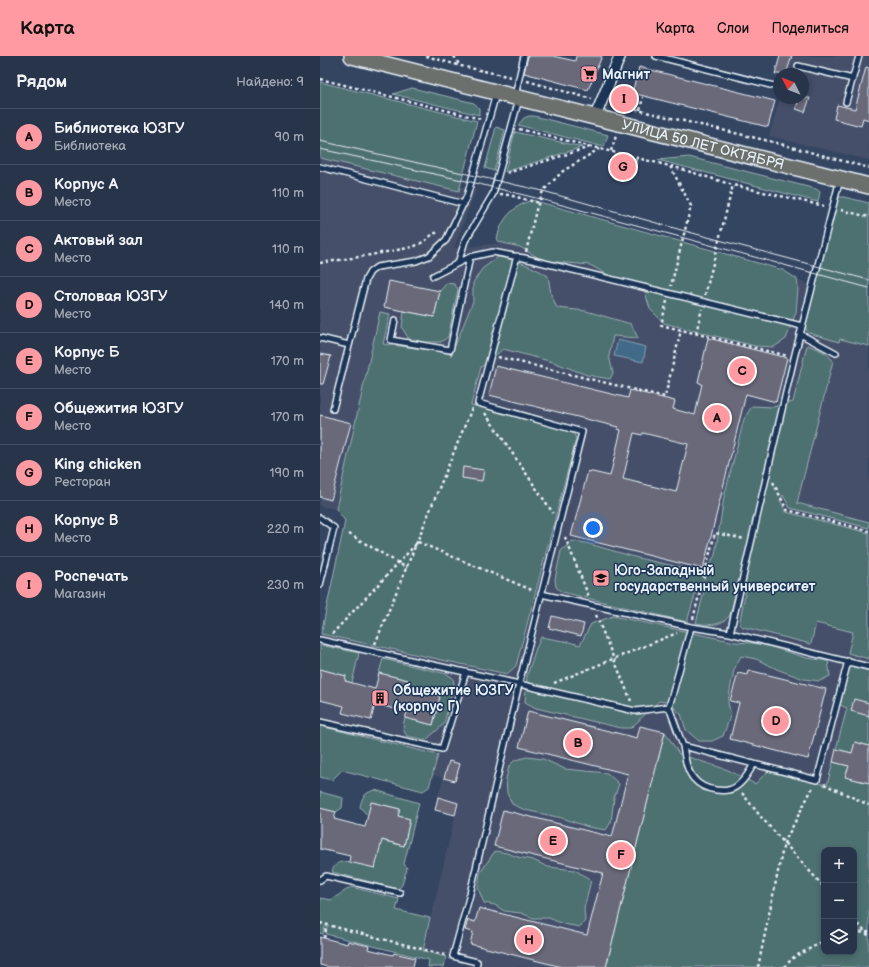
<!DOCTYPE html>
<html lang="ru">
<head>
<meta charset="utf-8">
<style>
	body { margin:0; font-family:"Balsamiq Sans",sans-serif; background:#333f54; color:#f1f3f6 }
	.controls { position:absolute; right:12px; bottom:12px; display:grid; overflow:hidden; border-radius:8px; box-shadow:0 2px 6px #0003 }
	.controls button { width:36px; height:36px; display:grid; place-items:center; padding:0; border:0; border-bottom:1px solid #434f62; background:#27344a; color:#f1f3f6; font:20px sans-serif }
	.compass { position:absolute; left:453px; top:12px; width:36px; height:36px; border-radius:50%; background:#27344a; box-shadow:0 2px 6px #0003; rotate:312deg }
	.you { position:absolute; left:273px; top:472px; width:14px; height:14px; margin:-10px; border:3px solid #fff; border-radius:50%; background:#1a73e8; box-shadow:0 0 0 6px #1a73e833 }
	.badge { display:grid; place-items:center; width:26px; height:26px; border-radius:50%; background:#ff9aa2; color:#111; font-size:13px; font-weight:700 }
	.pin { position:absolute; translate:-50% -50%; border:2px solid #fff; box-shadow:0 1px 4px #0006 }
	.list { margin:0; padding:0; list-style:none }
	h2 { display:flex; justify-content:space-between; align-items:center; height:52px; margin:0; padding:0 16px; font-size:17px }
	h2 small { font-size:13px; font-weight:400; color:#a4aab5 }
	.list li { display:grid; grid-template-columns:26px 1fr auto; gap:12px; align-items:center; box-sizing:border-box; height:56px; padding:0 16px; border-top:1px solid #434f62 }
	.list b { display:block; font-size:15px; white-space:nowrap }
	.list p { margin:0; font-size:13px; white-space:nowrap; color:#a4aab5 }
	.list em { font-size:13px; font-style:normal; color:#a4aab5 }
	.icon { flex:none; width:22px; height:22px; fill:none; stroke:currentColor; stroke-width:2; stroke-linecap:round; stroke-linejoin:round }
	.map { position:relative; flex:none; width:549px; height:911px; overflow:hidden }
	header { display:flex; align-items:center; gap:24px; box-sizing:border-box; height:56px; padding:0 20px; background:#ff9aa2; color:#111 }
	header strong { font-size:19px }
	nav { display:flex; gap:22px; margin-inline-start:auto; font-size:14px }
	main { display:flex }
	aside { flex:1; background:#27344a }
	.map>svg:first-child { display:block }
	.built { fill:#445069; fill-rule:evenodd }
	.green { fill:#4d6f71; stroke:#9ab0b4; fill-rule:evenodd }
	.water { fill:#416b88; stroke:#84a1b5 }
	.building { fill:#6a697a; stroke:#e8f1f8; fill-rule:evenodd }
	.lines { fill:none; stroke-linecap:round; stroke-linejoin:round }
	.service-casing { stroke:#e8f1f8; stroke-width:8 }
	.minor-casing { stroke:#e8f1f8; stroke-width:13 }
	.primary-casing { stroke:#e8f1f8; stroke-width:18 }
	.path { stroke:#e8f1f8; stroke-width:2.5; stroke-dasharray:3 3; stroke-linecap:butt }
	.service { stroke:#1d3557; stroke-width:5 }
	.minor { stroke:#1d3557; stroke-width:10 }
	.primary { stroke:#6c706d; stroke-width:15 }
	.tram { stroke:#e8f1f8; stroke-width:1 }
	.labels { text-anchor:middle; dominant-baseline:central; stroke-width:3; stroke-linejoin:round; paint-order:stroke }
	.poi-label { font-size:14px; font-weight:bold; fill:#e8f1f8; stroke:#1d3557; text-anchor:start }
	.street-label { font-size:14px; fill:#e8f1f8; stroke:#1d3557 }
</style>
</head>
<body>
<header>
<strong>Карта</strong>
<nav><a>Карта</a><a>Слои</a><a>Поделиться</a></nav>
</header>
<main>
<aside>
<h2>Рядом<small>Найдено: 9</small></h2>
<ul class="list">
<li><span class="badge">A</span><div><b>Библиотека ЮЗГУ</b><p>Библиотека</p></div><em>90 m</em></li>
<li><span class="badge">B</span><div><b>Корпус А</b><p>Место</p></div><em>110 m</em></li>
<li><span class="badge">C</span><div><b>Актовый зал</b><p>Место</p></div><em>110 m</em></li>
<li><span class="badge">D</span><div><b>Столовая ЮЗГУ</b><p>Место</p></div><em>140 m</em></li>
<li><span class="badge">E</span><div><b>Корпус Б</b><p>Место</p></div><em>170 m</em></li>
<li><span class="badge">F</span><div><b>Общежития ЮЗГУ</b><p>Место</p></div><em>170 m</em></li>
<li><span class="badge">G</span><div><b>King chicken</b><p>Ресторан</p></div><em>190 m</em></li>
<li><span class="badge">H</span><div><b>Корпус В</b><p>Место</p></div><em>220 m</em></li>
<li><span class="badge">I</span><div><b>Роспечать</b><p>Магазин</p></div><em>230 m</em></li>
</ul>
</aside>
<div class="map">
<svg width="549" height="911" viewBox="0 0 549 911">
	<rect width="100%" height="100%" fill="#344562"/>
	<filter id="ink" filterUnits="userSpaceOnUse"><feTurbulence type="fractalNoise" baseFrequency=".025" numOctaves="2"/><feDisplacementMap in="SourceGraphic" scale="8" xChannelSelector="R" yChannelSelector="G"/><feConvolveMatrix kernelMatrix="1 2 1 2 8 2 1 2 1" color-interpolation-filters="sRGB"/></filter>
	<g filter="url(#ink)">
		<path class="built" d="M472 0H549V104L449 80 460 42H483V18H467Z
			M0 98 156 134 134 192 184 187 196 190 216 154 484 226 509 248 549 259V911H154V908L103 895 138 747 118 741 123 722 0 688V582L25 465 16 453 0 450ZM504 794H534V896H504Z"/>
		<path class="green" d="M0 26 157 65 139 135 0 102Z
			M92 32 154 47 159 52V59L73 38Z
			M209 60H214L288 79 284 91 198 69 204 62Z
			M176 71 185 74 174 115 165 112Z
			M195 75V76L262 91 185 116Z
			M369 101 496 133 500 136 498 146 338 104Z
			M519 141H524L549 147V290L520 283 519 286 489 277 486 273 485 265 516 144Z
			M212 144 463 214 477 223 478 232 476 256 466 283 454 291 435 290 344 267 330 253 323 229 290 220 270 209 224 205 200 191 179 186 177 183C181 163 193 150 212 144Z
			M178 201C197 204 212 210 228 220L231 238 237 252 266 255 311 268 318 282 293 280 289 300 293 317 290 323 267 319 233 306 183 293 161 311 151 349 248 375 254 378 256 383 196 610 187 618 1 578 25 465 16 453 60 256 70 258 63 288 128 296 131 300 153 245V227L162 213Z
			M127 227 134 228 138 233 128 281 121 286H104L89 283 82 272 84 255 114 261 120 235Z
			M487 289C498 293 507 296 513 305L477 447 549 466V472L470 452 463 439 460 444 466 456 549 477V603L528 597 533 576 496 567 491 588 423 571 420 568V564L427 528 417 532 410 559C401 571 389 569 376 567L385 532H377L367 566 242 536 236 531 235 523 241 495 252 485 266 487 318 502 382 516 387 513 395 499 404 441 424 363 432 350 453 351 473 346Z
			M293 560 415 586 432 587 448 590 487 602 508 605 510 620 500 625 484 623 459 614 436 603 421 600 414 614 411 629 408 647 411 658 403 680 392 685H379L366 674 361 658 355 653 352 647 339 645 311 672H301L216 652 205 646 207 620 215 595 221 581 249 586 260 589 271 568Z
			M0 589 39 597 32 627 25 625 26 620 0 613Z
			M63 603 127 618 133 622 134 628 124 668 106 684 87 680C82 674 83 669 85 662L113 669 120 640 86 631 88 624 59 617Z
			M530 610 549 615V690L535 686 532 697 516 693 527 652 520 649Z
			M0 670 118 699 109 731 103 735 22 714 12 724 0 721Z
			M345 676 359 698 408 714 435 728 448 715 507 729 513 706 529 710 526 721 549 727V911H286ZM504 794H534V896H504Z
			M207 701 223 703 245 713 287 717 299 728 294 742 291 766 286 774 268 771 242 762 205 754 192 748 187 737 186 723 189 710 195 704Z
			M55 734 99 747 84 808 87 812 82 829 78 833 12 816C16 797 41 809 55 812L60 784 84 790 90 763 78 760 80 753 52 746 48 760 40 751C42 740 45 737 55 734Z
			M0 736 23 742 22 752 16 756 0 753Z
			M175 795 187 797 198 801 213 804 228 811 255 814 271 824 264 853 265 865 260 871 243 868 229 862H213L201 857 184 855 175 849 164 847 158 832 160 817Z
			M31 831 79 843 76 854 110 862 103 895 126 901 124 911H108L109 904 6 878 7 871H5L3 878 0 877V842L11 844Z"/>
		<path class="water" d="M298 284 326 291 323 306 294 300Z"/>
		<path class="building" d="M208 0H233L255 5 256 0H282L268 34 204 17Z
			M460 0H472L466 18H455Z
			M319 11 455 45 448 71 312 37Z
			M546 11 549 12V64L543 62 541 70 514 63 517 49 535 53Z
			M479 42H490L485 56 476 53Z
			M307 101 317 104 312 118 303 116Z
			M69 225 120 235 114 261 64 251Z
			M388 282 467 302 456 346 426 338 383 513 251 480 268 415 290 420 301 374 297 373 298 371 169 339 176 310 308 342 310 334 355 345 353 353 375 359 382 328 378 326ZM314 377 322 379 323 377 368 388 356 436 303 423Z
			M0 298 11 300 3 328H0Z
			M0 359 31 367 11 444 0 441Z
			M143 411 164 414 162 425 142 422Z
			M232 560 264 568 261 580 229 572Z
			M0 613 26 620 25 625 55 633 59 617 88 624 86 631 120 640 113 669 85 662 87 656 55 648 51 664 22 657 24 650 0 644Z
			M428 614 506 633 488 703 410 683 419 647 410 645 418 617 427 619Z
			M534 643 549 647V660L531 655Z
			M208 655 317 682 320 670 345 676 286 911H242L150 888 153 876 145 874 148 864 155 866 159 852 267 879 283 817 174 790 183 754 292 781 308 718 199 691Z
			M535 686 549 690V727L525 721 529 710 513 706 516 693 532 697Z
			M129 705 140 708 135 725 124 722Z
			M118 741 138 747 135 759 115 754Z
			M51 746 80 753 78 760 90 763 84 790 62 784 55 812 29 806 30 800 0 793V752L16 756 14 763 45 771Z
			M0 881 27 888 28 885 49 890 48 893 73 899 74 897 95 902 93 911H8L0 909Z"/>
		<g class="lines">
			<defs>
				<path id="service" d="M336 0 458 31
					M478 10 533 23
					M195 40 204 0
					M526 46 539 0
					M0 111 144 148
					M138 207 145 185 173 138 199 43
					M113 220 150 201
					M75 264 71 284 130 294 150 201 173 196 204 202 482 270
					M480 278 516 297
					M0 282 29 289
					M13 353 46 223 50 216 57 211 96 205 109 200 126 184 147 140 176 38
					M0 462 14 472 0 529
					M221 538 371 571 410 577 549 611
					M371 571 349 651 363 690 497 724 528 605
					M410 577 474 302 520 123
					M0 584 199 628 315 655 349 651
					M0 666 122 693 146 616
					M363 690C365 701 366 714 374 723 379 729 388 733 396 734 399 734 405 735 408 734 420 732 428 718 434 708
					M0 824 6 820 80 837
					M156 911 157 906 133 900 150 838 199 628 262 376 158 347 197 200"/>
				<path id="minor" d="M275 61 300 0"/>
				<g id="primary">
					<path id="s1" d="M32 0 549 130"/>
				</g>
			</defs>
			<use href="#service" class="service-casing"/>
			<use href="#minor" class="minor-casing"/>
			<use href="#primary" class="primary-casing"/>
			<path class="path" d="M106 0 141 10 191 21
				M134 0 140 10
				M0 23 161 63
				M207 25 272 43
				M292 48 453 86 549 112
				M320 54 323 41
				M199 73 350 110 371 150 351 230
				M291 95 296 80
				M351 110 413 129 504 150
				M187 117 270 91
				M180 138 189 139 219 147
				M521 154 549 161
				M206 196 216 154 223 135 243 115 279 93
				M0 207 45 200 93 191 105 185 114 177H120
				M385 239 413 129
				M347 245 341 269 468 300
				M376 277 382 253
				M178 301 345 341 361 274
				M165 357 233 457
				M453 426 467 454 549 475
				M29 478 87 512
				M245 481 269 541
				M276 559 311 645
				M373 563 395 477 425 483
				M12 578 98 486 214 535
				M55 588 152 352
				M234 627 357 577
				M504 728 549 749
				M422 737 441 761 504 831
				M534 864 549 880
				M0 867 125 899
				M534 877 549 876
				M4 882 7 869
				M438 911 464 787 493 731
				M464 911 474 901 504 885"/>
			<use href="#service" class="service"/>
			<use href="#minor" class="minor"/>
			<use href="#primary" class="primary"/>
			<path class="tram" d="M0 85 223 135 365 175 549 224
				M0 93 151 126 220 143 549 232"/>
		</g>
	</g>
	<defs>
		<symbol id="supermarket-square" viewBox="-11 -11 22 22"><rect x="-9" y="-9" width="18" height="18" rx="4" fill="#ff9aa2" stroke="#1d3557"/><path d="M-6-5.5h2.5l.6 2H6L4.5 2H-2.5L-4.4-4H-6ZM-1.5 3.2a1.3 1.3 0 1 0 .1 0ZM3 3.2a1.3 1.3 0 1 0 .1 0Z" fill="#111"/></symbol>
		<symbol id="university-square" viewBox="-11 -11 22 22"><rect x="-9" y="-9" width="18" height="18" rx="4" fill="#ff9aa2" stroke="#1d3557"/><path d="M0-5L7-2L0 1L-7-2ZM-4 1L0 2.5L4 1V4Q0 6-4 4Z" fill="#111"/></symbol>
		<symbol id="building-square" viewBox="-11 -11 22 22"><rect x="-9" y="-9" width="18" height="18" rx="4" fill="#ff9aa2" stroke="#1d3557"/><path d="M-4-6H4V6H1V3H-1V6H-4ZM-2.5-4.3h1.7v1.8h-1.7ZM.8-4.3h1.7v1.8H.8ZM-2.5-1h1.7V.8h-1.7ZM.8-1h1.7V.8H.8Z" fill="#111"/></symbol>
	</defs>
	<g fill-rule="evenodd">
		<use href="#supermarket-square" x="259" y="8" width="20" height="20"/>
		<use href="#university-square" x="271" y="512" width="20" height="20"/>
		<use href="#building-square" x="50" y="632" width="20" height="20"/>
	</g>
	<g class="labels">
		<g class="poi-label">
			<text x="282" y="18">Магнит</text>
			<text x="294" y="514">Юго-Западный<tspan x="294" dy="16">государственный университет</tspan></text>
			<text x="73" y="634">Общежитие ЮЗГУ<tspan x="73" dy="16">(корпус Г)</tspan></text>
		</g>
		<g class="street-label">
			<text stroke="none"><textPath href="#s1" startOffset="362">УЛИЦА 50 ЛЕТ ОКТЯБРЯ</textPath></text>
		</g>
	</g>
</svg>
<div class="controls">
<button>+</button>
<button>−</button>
<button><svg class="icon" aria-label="layers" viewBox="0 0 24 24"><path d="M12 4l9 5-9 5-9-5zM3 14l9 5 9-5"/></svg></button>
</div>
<svg class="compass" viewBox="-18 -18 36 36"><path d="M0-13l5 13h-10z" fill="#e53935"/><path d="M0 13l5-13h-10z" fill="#a4aab5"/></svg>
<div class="you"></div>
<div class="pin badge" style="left:397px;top:362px">A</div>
<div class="pin badge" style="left:258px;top:687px">B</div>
<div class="pin badge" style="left:422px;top:315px">C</div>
<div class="pin badge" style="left:456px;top:665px">D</div>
<div class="pin badge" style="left:233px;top:785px">E</div>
<div class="pin badge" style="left:301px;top:799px">F</div>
<div class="pin badge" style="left:303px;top:111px">G</div>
<div class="pin badge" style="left:209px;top:884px">H</div>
<div class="pin badge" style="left:304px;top:43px">I</div>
</div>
</main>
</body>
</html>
